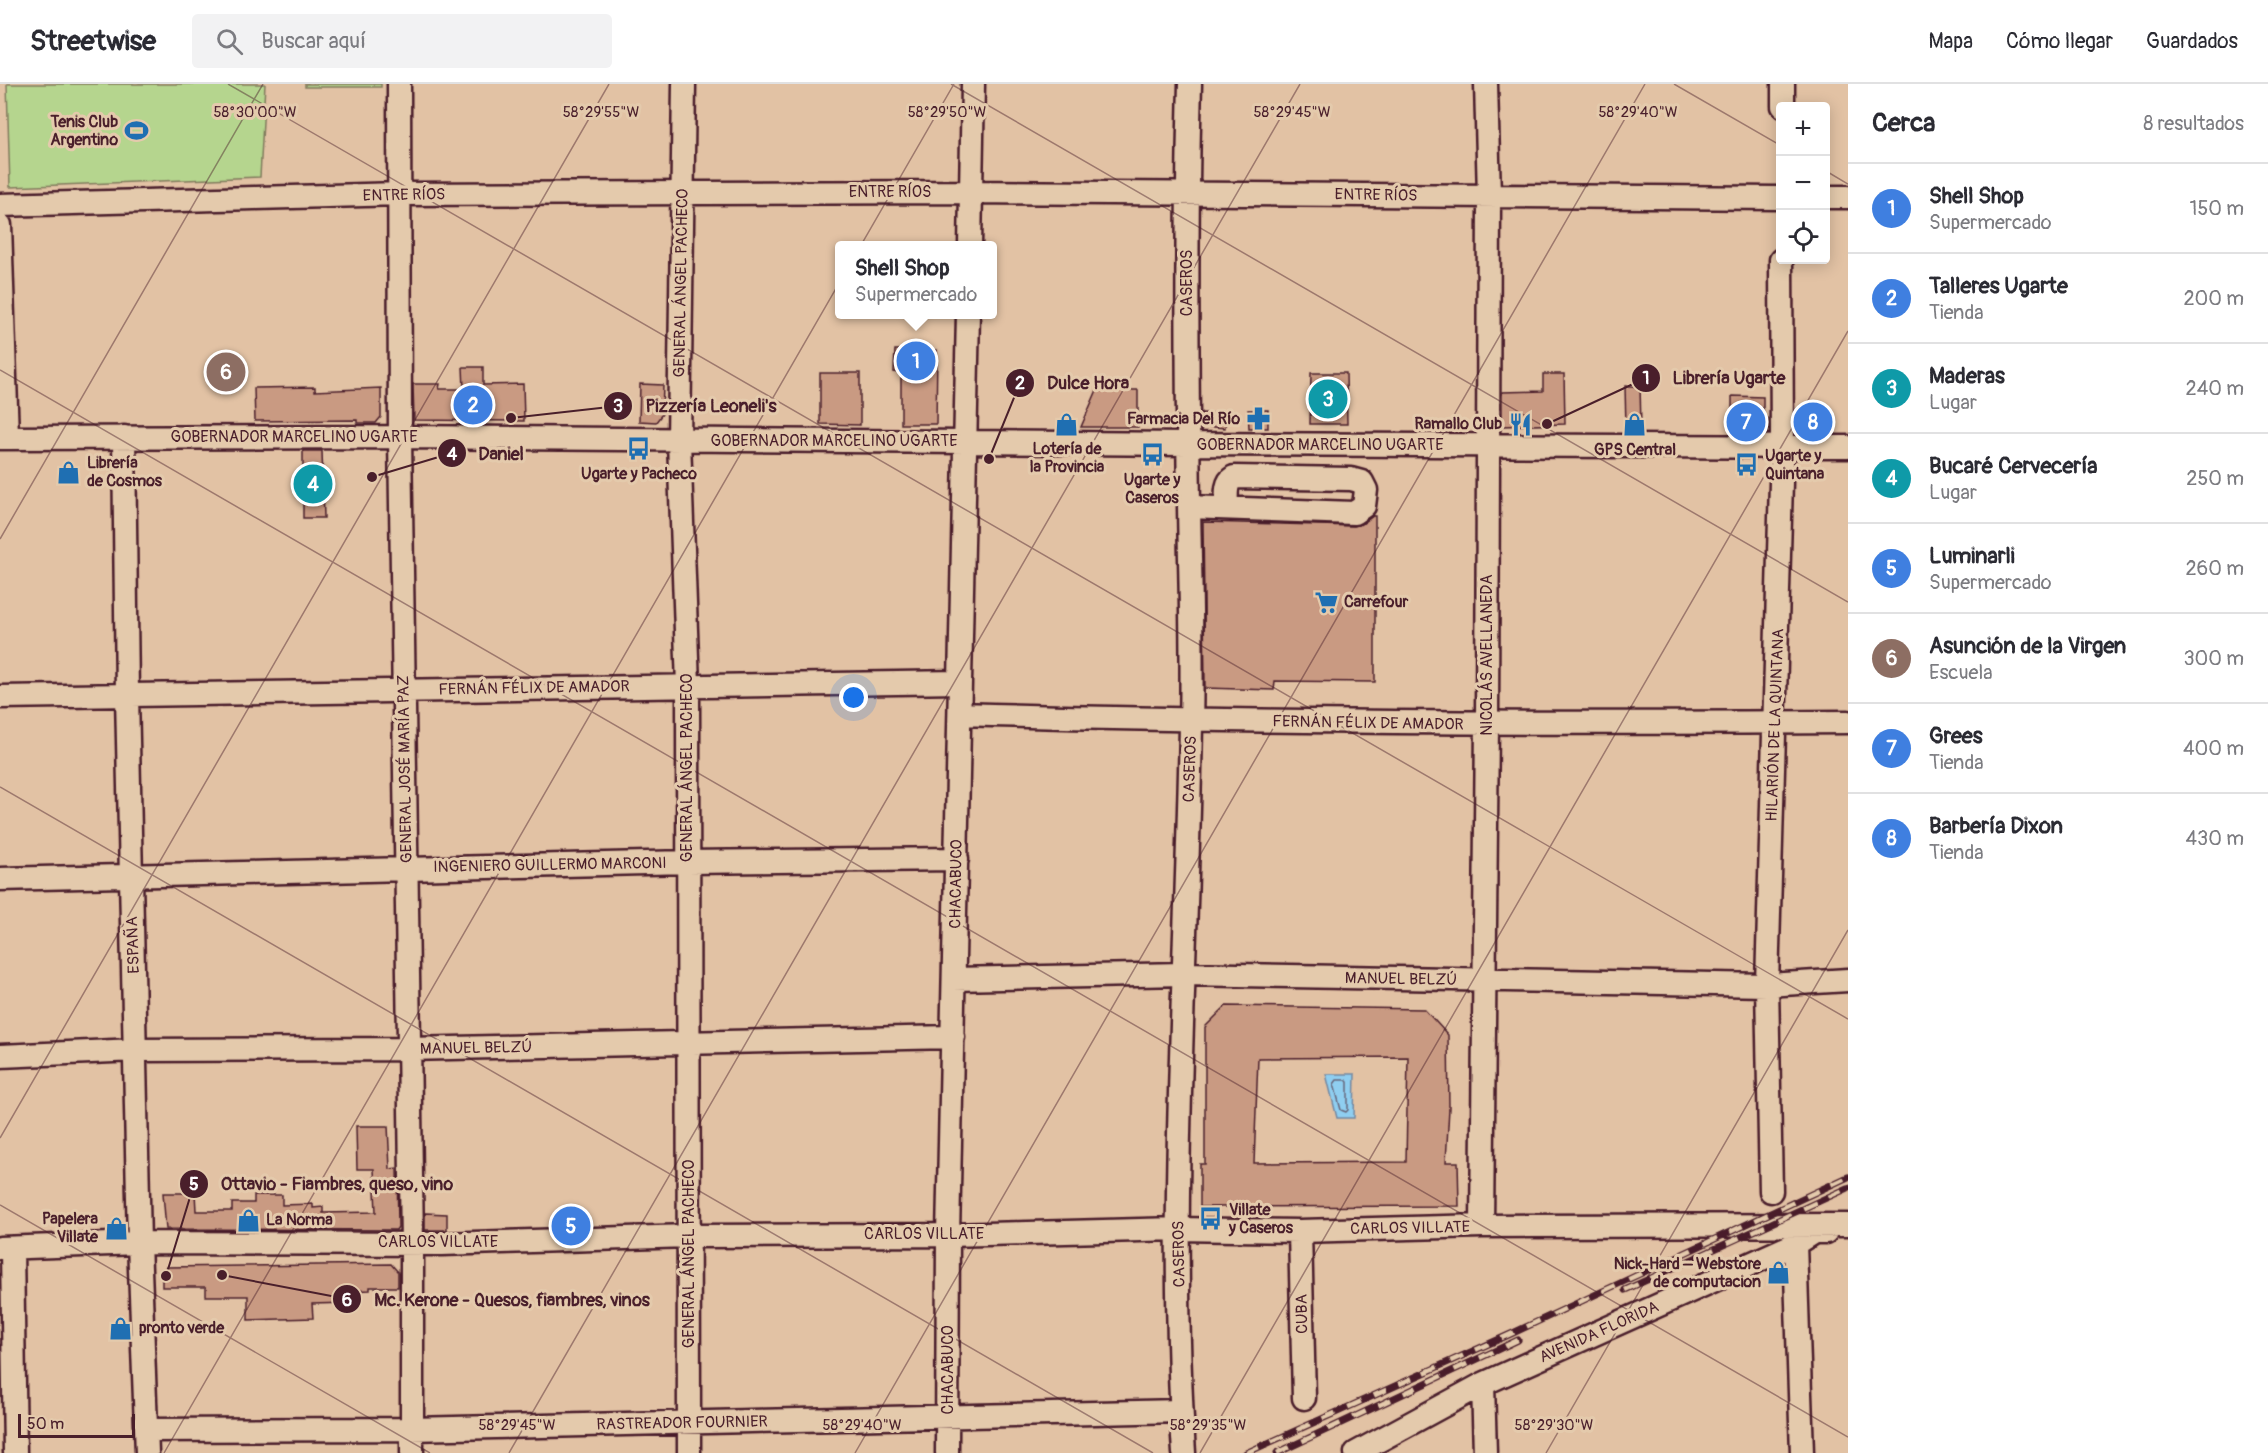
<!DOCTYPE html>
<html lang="es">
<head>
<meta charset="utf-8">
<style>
	body { margin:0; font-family:Pangolin,sans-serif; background:#f2f2f3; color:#2b2b33 }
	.controls { position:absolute; right:18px; top:18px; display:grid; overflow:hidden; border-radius:6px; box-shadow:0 3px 15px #0003 }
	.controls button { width:54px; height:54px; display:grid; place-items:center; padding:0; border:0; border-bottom:2px solid #e1e1e2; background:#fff; color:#2b2b33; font:30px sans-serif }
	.scale { position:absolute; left:18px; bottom:15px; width:117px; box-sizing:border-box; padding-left:6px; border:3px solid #4a1f2b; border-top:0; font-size:16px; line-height:21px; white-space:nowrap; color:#4a1f2b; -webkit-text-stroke:4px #e4caac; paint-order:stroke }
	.you { position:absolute; left:854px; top:614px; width:21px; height:21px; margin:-15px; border:4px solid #fff; border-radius:50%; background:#1a73e8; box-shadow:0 0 0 9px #1a73e833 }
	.badge { display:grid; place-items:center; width:39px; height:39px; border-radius:50%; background:#0f766e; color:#fff; font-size:20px; font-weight:700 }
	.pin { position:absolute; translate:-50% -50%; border:3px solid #fff; box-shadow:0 2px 6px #0006 }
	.popup { position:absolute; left:835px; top:157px; width:162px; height:78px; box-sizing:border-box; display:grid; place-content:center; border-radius:6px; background:#fff; filter:drop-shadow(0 2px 4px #0005); font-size:20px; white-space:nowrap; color:#7c7c81 }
	.popup b { font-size:22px; color:#2b2b33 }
	.popup::after { content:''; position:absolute; left:50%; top:100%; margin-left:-12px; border:12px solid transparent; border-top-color:#fff }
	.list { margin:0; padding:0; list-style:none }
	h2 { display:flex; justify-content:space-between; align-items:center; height:78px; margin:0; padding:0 24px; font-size:26px }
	h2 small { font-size:20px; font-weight:400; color:#7c7c81 }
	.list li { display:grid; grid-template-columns:39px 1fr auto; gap:18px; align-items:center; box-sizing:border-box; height:90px; padding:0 24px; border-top:2px solid #e1e1e2 }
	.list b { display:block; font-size:22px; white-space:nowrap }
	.list p { margin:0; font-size:20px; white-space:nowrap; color:#7c7c81 }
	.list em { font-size:20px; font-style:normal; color:#7c7c81 }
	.icon { flex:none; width:33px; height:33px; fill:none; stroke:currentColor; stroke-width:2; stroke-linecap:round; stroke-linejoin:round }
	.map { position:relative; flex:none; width:1848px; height:1369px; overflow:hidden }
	header { display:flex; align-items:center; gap:36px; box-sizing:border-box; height:84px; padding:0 30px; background:#fff; border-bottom:2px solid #e1e1e2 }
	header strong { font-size:28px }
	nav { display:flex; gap:33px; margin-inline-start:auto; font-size:21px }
	.search { width:420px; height:54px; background:#f2f2f3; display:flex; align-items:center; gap:15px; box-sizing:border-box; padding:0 21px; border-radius:6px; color:#7c7c81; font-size:22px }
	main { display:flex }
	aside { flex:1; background:#fff }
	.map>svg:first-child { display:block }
	.green { fill:#b5d58e; stroke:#807a5c; stroke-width:1.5 }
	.water { fill:#8fcef0; stroke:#7388a1; stroke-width:1.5 }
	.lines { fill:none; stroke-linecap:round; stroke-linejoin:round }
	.shore { stroke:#66657a; stroke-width:1.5 }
	.building { fill:#c99a82; stroke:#4a1f2b; stroke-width:1.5; fill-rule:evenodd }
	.minor-casing { stroke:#4a1f2b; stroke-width:27 }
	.minor { stroke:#e4caac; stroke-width:22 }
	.rail-casing { stroke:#4a1f2b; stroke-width:7 }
	.rail { stroke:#e4caac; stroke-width:4.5; stroke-dasharray:14; stroke-linecap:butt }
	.ticks { fill:none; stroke:#4a1f2b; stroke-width:1.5; stroke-opacity:0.45 }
	.labels { text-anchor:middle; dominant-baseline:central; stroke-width:6; stroke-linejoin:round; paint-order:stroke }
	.poi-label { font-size:16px; font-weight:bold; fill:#4a1f2b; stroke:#e4caac; text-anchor:start }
	.street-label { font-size:16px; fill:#4a1f2b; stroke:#e4caac }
	.ticks-label { font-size:15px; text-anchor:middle; fill:#4a1f2b; stroke:#e4caac; stroke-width:6; stroke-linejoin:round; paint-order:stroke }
	.leader { fill:none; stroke:#4a1f2b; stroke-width:2 }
	.callout-dot { fill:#4a1f2b; stroke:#e4caac; stroke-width:2 }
	.mark-label { font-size:18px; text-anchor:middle; font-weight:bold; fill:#fff }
	.callout-label { font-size:18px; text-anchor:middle; font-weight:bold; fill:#4a1f2b; stroke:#e4caac; stroke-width:6; stroke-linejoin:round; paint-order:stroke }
</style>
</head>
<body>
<header>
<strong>Streetwise</strong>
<div class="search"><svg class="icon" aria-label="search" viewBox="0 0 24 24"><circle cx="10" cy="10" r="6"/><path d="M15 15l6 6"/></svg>Buscar aquí</div>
<nav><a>Mapa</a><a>Cómo llegar</a><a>Guardados</a></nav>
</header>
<main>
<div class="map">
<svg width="1848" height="1369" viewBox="0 0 1848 1369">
	<rect width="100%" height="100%" fill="#e2c2a4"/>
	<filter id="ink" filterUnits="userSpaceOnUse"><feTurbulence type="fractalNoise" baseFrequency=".0167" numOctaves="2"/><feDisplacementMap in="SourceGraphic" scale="12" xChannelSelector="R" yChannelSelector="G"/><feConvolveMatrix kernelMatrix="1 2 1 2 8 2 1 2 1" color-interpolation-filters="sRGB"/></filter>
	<g filter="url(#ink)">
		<path class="green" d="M7 0H265L260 93 10 103Z
			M305 0H381V3H305Z"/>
		<path class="water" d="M1326 990H1355L1354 1034H1337Z"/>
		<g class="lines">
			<path class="shore" d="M1337 996H1346L1348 998V1026L1346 1028 1341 1026 1334 1000Z"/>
		</g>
		<path class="building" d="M895 266H937L936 340H901V289L894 288Z
			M463 283H483V301L523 300 524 337 414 336 413 300H440L439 305H464Z
			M820 289H860V341L820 340Z
			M1311 289H1346L1347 340H1310Z
			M1543 290H1564L1565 340 1502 342V308L1543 307Z
			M640 300 663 301 662 330 656 338 639 337Z
			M1625 302H1640L1641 343H1626Z
			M315 303V307L381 304V333L376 339H357V336L255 337 254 304Z
			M1097 306H1138V343H1081Z
			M1732 312 1763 313V335L1756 343 1732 342Z
			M1248 326H1268V344H1249Z
			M1201 329 1226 330 1225 344 1202 342Z
			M303 367H322L324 434H303Z
			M1373 432H1375V598L1275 597 1274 606 1205 604 1203 438 1354 442 1362 440Z
			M1226 922 1424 925 1448 951 1449 1024 1446 1078H1458L1459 1122 1200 1123V1080H1205V943ZM1408 973 1406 1078 1254 1079 1258 974Z
			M356 1042H388L390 1085 397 1084 398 1143 396 1146 166 1145 163 1109H195L196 1127H232V1119H254V1111H282V1121L313 1120V1124L323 1123V1129L376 1128 374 1085H357Z
			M425 1129 447 1130V1146H425Z
			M391 1180 398 1188V1203H370V1206L348 1207V1219L312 1220 313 1234 248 1236V1212H206V1203H162V1187L166 1183Z"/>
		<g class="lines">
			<defs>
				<path id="minor" d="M399 0 400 353 412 1159V1369
					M684 0 679 357 688 601 689 1369
					M1783 22V0
					M1826 113H1848
					M0 121 400 110 971 108 1780 114
					M0 141 7 353
					M970 162 973 0
					M124 353 127 611 139 1159 147 1369
					M0 354 400 353 1188 360 1848 363
					M1189 423 1354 429 1364 422 1366 406 1362 398 1351 395 1234 393C1224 399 1227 413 1227 424
					M0 613 960 598
					M960 630C1256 639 1552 640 1848 638
					M0 795 688 778 957 775
					M954 895 1183 890 1767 901 1848 896
					M0 972 136 966 408 965 953 953
					M1771 1107 1767 901 1782 362 1781 176
					M1482 1142 1487 640 1489 112 1486 0
					M1300 1147 1304 1314
					M1795 1160 1802 1369
					M0 1164 139 1159 442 1160 688 1152 948 1151 1178 1145 1300 1147 1482 1142 1848 1141
					M12 1164 15 1369
					M1483 1300 1485 1369
					M147 1346 411 1345 1181 1327
					M947 1369 948 1151 968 230
					M1184 1369C1168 1126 1187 883 1191 640 1193 567 1190 493 1189 420 1187 280 1186 140 1190 0
					M1356 1369 1483 1300 1795 1160 1814 1148H1826"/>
			</defs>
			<use href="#minor" class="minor-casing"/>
			<use href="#minor" class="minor"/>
			<defs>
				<path id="rail" d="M1625 1206 1848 1104
					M1246 1369 1513 1249 1848 1093
					M1277 1369 1518 1256"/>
			</defs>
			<use href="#rail" class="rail-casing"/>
			<use href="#rail" class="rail"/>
		</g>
	</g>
	<path class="ticks" d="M228 0 1848 935M951 0 1848 518M1674 0 1780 61M1826 87 1848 100M0 286 1848 1353M0 455 263 0M0 703 1153 1369M0 1054 609 0M0 1121 430 1369M164 1369 954 0M509 1369 1300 0M855 1369 1645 0M1200 1369 1848 247M1546 1369 1848 846"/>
	<defs>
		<symbol id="stadium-bare" viewBox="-9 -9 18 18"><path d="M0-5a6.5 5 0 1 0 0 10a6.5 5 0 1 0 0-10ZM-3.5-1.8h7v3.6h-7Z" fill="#1f6fb2" stroke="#e4caac" stroke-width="2.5" paint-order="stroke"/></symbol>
		<symbol id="pharmacy-bare" viewBox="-9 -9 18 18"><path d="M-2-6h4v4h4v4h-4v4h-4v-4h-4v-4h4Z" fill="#1f6fb2" stroke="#e4caac" stroke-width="2.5" paint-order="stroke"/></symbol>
		<symbol id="shop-bare" viewBox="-9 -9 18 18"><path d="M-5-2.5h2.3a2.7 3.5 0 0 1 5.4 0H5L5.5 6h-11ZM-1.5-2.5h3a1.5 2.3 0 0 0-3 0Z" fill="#1f6fb2" stroke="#e4caac" stroke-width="2.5" paint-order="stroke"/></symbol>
		<symbol id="restaurant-bare" viewBox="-9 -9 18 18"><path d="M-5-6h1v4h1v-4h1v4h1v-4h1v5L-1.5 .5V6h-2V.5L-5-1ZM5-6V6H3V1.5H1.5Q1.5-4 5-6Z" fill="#1f6fb2" stroke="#e4caac" stroke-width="2.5" paint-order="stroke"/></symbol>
		<symbol id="bus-bare" viewBox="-9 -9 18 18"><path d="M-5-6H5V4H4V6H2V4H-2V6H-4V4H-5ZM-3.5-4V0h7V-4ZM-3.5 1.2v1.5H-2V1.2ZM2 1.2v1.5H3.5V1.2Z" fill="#1f6fb2" stroke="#e4caac" stroke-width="2.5" paint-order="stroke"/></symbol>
		<symbol id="supermarket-bare" viewBox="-9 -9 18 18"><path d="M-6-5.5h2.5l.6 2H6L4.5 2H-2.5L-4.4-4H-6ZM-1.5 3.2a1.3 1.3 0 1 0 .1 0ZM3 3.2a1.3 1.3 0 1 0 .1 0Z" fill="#1f6fb2" stroke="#e4caac" stroke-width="2.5" paint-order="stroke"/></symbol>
	</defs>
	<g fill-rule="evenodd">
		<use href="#stadium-bare" x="120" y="30" width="33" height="33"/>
		<use href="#pharmacy-bare" x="1242" y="318" width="33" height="33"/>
		<use href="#shop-bare" x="1050" y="324" width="33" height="33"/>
		<use href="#restaurant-bare" x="1504" y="324" width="33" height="33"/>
		<use href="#shop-bare" x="1618" y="324" width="33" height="33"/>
		<use href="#bus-bare" x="622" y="348" width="33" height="33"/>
		<use href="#bus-bare" x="1136" y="354" width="33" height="33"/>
		<use href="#bus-bare" x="1730" y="364" width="33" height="33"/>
		<use href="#shop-bare" x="52" y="372" width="33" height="33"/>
		<use href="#supermarket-bare" x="1310" y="502" width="33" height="33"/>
		<use href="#bus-bare" x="1194" y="1118" width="33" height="33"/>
		<use href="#shop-bare" x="232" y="1120" width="33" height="33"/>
		<use href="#shop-bare" x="100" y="1128" width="33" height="33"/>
		<use href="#shop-bare" x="1762" y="1172" width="33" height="33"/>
		<use href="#shop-bare" x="104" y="1228" width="33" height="33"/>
	</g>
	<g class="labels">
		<g class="poi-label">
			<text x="118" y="38" text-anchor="end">Tenis Club<tspan x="118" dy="18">Argentino</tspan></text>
			<text x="1240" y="335" text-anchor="end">Farmacia Del Río</text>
			<text x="1502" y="340" text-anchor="end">Ramallo Club</text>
			<text x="1067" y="365" text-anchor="middle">Lotería de<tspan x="1067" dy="18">la Provincia</tspan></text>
			<text x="1635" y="366" text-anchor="middle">GPS Central</text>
			<text x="1765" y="372">Ugarte y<tspan x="1765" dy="18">Quintana</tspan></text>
			<text x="87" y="379">Librería<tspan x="87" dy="18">de Cosmos</tspan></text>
			<text x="639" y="390" text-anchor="middle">Ugarte y Pacheco</text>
			<text x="1152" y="396" text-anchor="middle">Ugarte y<tspan x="1152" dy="18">Caseros</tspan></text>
			<text x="1344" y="518">Carrefour</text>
			<text x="1229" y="1126">Villate<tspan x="1229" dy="18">y Caseros</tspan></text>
			<text x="98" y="1135" text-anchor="end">Papelera<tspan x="98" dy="18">Villate</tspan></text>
			<text x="266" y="1136">La Norma</text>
			<text x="1761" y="1180" text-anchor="end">Nick-Hard – Webstore<tspan x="1761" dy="18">de computacion</tspan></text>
			<text x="139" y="1244">pronto verde</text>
		</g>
		<g class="street-label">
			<text x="890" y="108">ENTRE RÍOS</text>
			<text transform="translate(404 111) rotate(-1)">ENTRE RÍOS</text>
			<text transform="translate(1376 111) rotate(1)">ENTRE RÍOS</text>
			<text transform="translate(681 199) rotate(-89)">GENERAL ÁNGEL PACHECO</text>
			<text transform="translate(1187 199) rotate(-90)">CASEROS</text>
			<text x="294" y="353">GOBERNADOR MARCELINO UGARTE</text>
			<text x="834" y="357">GOBERNADOR MARCELINO UGARTE</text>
			<text x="1320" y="361">GOBERNADOR MARCELINO UGARTE</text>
			<text transform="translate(1487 571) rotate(-90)">NICOLÁS AVELLANEDA</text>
			<text transform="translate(534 604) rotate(-1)">FERNÁN FÉLIX DE AMADOR</text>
			<text transform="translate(1368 639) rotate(1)">FERNÁN FÉLIX DE AMADOR</text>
			<text transform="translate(1775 641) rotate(-88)">HILARIÓN DE LA QUINTANA</text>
			<text transform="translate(687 684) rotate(-90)">GENERAL ÁNGEL PACHECO</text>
			<text transform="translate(405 685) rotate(-91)">GENERAL JOSÉ MARÍA PAZ</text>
			<text transform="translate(1190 685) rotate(-88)">CASEROS</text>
			<text transform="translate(550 781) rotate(-1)">INGENIERO GUILLERMO MARCONI</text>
			<text transform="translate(956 800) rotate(-89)">CHACABUCO</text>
			<text transform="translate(133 861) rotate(-92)">ESPAÑA</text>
			<text transform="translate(1401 895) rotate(1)">MANUEL BELZÚ</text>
			<text transform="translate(476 964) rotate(-1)">MANUEL BELZÚ</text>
			<text transform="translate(1410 1144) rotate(-1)">CARLOS VILLATE</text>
			<text x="924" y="1150">CARLOS VILLATE</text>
			<text x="438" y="1158">CARLOS VILLATE</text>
			<text transform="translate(689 1170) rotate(-90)">GENERAL ÁNGEL PACHECO</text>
			<text transform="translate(1179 1170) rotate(-91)">CASEROS</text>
			<text transform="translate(1302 1230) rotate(-91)">CUBA</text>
			<text transform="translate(1599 1248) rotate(-24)">AVENIDA FLORIDA</text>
			<text transform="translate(948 1286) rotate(-90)">CHACABUCO</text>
			<text transform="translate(682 1339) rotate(-1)">RASTREADOR FOURNIER</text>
		</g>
	</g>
	<g class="ticks-label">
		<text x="601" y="33">58°29'55"W</text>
		<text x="1638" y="33">58°29'40"W</text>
		<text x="255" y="33">58°30'00"W</text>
		<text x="947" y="33">58°29'50"W</text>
		<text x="1292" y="33">58°29'45"W</text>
		<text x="517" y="1346">58°29'45"W</text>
		<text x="862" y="1346">58°29'40"W</text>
		<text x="1208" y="1346">58°29'35"W</text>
		<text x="1554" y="1346">58°29'30"W</text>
	</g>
	<path class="leader" d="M1547 340L1646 294M989 375L1020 299M511 334L618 322M372 393L452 369M166 1192L194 1100M222 1191L347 1215"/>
	<g class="callout-dot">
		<circle cx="1547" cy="340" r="6"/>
		<circle cx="989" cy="375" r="6"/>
		<circle cx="511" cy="334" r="6"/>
		<circle cx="372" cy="393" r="6"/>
		<circle cx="166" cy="1192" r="6"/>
		<circle cx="222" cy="1191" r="6"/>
		<circle cx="1646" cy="294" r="15"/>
		<circle cx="1020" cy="299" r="15"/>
		<circle cx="618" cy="322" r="15"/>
		<circle cx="452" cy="369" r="15"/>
		<circle cx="194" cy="1100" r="15"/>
		<circle cx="347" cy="1215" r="15"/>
	</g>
	<g class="mark-label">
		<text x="1646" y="300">1</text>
		<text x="1020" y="305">2</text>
		<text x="618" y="328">3</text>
		<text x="452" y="376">4</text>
		<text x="194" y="1106">5</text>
		<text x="347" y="1222">6</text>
	</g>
	<g class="callout-label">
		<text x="1729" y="300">Librería Ugarte</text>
		<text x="1088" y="305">Dulce Hora</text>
		<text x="711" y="328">Pizzería Leoneli's</text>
		<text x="501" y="376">Daniel</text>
		<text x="337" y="1106">Ottavio - Fiambres, queso, vino</text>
		<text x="512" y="1222">Mc. Kerone - Quesos, fiambres, vinos</text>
	</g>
</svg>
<div class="controls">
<button>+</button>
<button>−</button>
<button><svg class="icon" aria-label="locate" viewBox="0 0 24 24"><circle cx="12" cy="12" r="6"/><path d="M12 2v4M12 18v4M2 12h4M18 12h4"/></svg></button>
</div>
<div class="scale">50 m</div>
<div class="you"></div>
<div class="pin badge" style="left:916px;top:277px;background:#3f7fe0">1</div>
<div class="popup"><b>Shell Shop</b>Supermercado</div>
<div class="pin badge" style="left:473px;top:321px;background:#3f7fe0">2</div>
<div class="pin badge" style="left:1328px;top:315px;background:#0f9aa8">3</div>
<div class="pin badge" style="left:313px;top:400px;background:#0f9aa8">4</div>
<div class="pin badge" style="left:571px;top:1142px;background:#3f7fe0">5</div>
<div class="pin badge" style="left:226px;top:288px;background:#8d6e63">6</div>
<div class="pin badge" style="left:1746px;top:338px;background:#3f7fe0">7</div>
<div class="pin badge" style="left:1813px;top:338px;background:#3f7fe0">8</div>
</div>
<aside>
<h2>Cerca<small>8 resultados</small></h2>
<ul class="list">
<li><span class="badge" style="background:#3f7fe0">1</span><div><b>Shell Shop</b><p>Supermercado</p></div><em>150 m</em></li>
<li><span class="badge" style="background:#3f7fe0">2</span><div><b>Talleres Ugarte</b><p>Tienda</p></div><em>200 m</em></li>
<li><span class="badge" style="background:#0f9aa8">3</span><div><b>Maderas</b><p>Lugar</p></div><em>240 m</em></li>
<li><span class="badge" style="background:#0f9aa8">4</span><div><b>Bucaré Cervecería</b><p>Lugar</p></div><em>250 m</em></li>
<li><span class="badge" style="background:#3f7fe0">5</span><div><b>Luminarli</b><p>Supermercado</p></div><em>260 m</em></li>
<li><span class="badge" style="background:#8d6e63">6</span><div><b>Asunción de la Virgen</b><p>Escuela</p></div><em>300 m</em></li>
<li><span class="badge" style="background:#3f7fe0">7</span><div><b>Grees</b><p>Tienda</p></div><em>400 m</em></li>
<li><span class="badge" style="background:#3f7fe0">8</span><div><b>Barbería Dixon</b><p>Tienda</p></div><em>430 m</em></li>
</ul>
</aside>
</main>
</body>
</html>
